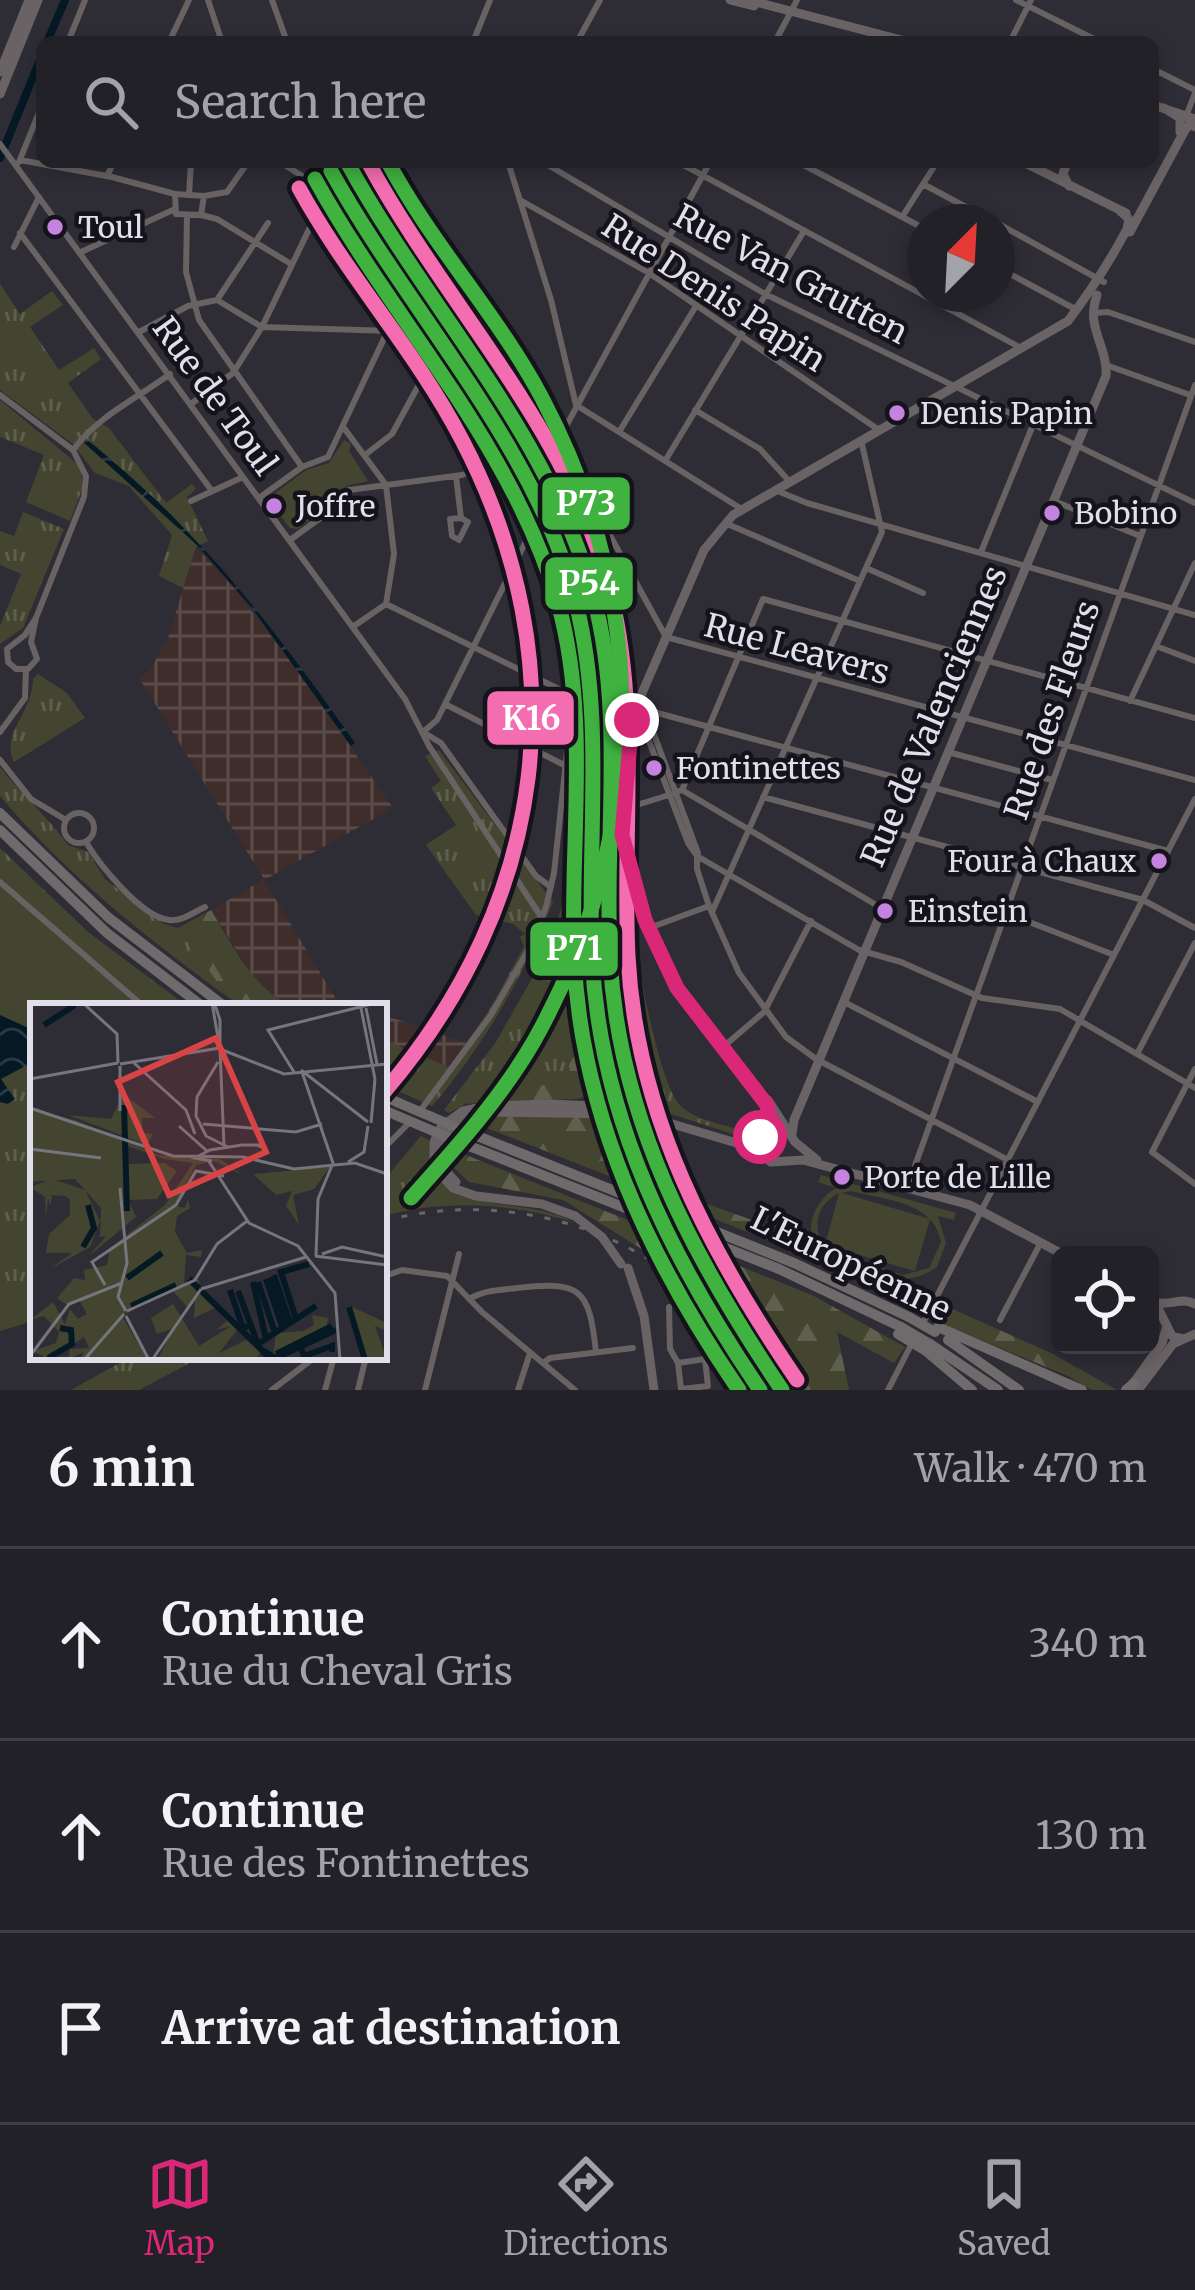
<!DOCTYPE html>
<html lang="en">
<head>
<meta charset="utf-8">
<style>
	body { margin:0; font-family:Merriweather,serif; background:#2e2e34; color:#f1f3f6 }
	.controls { position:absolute; right:36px; bottom:36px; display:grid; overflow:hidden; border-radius:18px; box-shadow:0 6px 18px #0003 }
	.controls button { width:108px; height:108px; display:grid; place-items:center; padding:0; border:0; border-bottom:3px solid #3f3e45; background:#222128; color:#f1f3f6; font:60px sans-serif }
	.compass { position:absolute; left:907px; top:204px; width:108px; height:108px; border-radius:50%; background:#222128; box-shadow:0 6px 18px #0003; rotate:24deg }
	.stop { position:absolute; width:36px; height:36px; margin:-27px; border:9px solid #db2777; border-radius:50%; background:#fff }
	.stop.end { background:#db2777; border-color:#fff; box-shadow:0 3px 12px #0008 }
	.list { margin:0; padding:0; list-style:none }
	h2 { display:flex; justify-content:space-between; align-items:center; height:156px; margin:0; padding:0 48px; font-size:51px }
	h2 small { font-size:39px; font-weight:400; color:#a2a3a8 }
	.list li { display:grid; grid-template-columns:78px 1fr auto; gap:36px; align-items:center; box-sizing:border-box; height:192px; padding:0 48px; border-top:3px solid #3f3e45 }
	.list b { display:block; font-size:45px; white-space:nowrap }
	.list p { margin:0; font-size:39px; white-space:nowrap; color:#a2a3a8 }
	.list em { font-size:39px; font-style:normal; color:#a2a3a8 }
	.icon { flex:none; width:66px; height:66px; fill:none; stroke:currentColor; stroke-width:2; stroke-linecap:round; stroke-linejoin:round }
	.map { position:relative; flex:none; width:1195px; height:1390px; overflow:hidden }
	.search { position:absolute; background:#222128; box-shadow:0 6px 18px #0003; left:36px; right:36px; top:36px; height:132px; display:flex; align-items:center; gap:30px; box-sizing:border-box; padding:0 42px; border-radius:18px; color:#a2a3a8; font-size:45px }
	.sheet { height:732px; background:#222128 }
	nav { display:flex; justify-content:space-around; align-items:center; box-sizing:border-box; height:168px; border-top:3px solid #3f3e45; background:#222128; font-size:33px; color:#a2a3a8 }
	nav a { display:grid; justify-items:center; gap:6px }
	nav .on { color:#db2777 }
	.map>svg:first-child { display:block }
	.industrial { fill:url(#industrial-grid) }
	.grass { fill:url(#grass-tufts) }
	.forest { fill:url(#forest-firs) }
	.green { fill:#444530; fill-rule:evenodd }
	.water { fill:url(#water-waves) }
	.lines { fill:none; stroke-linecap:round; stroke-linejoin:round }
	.canal { stroke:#041924; stroke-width:8 }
	.minor { stroke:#686263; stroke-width:6 }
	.major { stroke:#6a6365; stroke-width:9 }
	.highway { stroke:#6f6a6c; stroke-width:10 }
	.rail { stroke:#6a6668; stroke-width:3; stroke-dasharray:6 12; stroke-linecap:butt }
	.minor-bridge { stroke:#686263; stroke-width:6 }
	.major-bridge { stroke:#6a6365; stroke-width:9 }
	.highway-bridge { stroke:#6f6a6c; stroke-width:10 }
	.rail-1-casing { stroke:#14121a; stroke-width:24 }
	.rail-2-casing { stroke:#14121a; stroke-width:24 }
	.rail-3-casing { stroke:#14121a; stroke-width:24 }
	.rail-4-casing { stroke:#14121a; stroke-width:24 }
	.rail-5-casing { stroke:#14121a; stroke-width:24 }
	.rail-6-casing { stroke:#14121a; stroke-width:24 }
	.rail-1 { stroke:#40b240; stroke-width:15 }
	.rail-2 { stroke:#40b240; stroke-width:15 }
	.rail-3 { stroke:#f56db1; stroke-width:15 }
	.rail-4 { stroke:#40b240; stroke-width:15 }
	.rail-5 { stroke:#40b240; stroke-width:15 }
	.rail-6 { stroke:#f56db1; stroke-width:15 }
	.route { stroke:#db2777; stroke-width:15 }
	.bus-dot { fill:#c483df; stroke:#14121a; stroke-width:4.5 }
	.labels { text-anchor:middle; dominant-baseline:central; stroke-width:9; stroke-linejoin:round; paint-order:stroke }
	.bus-label { font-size:30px; fill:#e1dfea; stroke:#14121a; text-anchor:start }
	.street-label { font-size:33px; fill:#e1dfea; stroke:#14121a }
	.inset-river { fill:none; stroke:#041924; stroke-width:6 }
	.inset-road { fill:none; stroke:#76747d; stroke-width:3 }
	.view { fill:#d84345; fill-opacity:0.15; stroke:#d84345; stroke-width:6 }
	.inset-edge { fill:none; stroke:#e1dfea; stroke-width:6 }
	.line-badge { stroke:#14121a; stroke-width:4.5 }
	.badge-label { font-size:33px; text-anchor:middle; font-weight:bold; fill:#fff }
</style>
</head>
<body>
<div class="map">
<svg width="1195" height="1390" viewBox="0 0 1195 1390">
	<defs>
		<pattern id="industrial-grid" width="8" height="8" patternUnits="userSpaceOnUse" patternTransform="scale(3)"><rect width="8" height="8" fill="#3e2d2a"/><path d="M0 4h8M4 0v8" fill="none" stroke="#5a4b49"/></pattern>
		<pattern id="grass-tufts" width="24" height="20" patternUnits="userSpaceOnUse" patternTransform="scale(3)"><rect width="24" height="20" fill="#444530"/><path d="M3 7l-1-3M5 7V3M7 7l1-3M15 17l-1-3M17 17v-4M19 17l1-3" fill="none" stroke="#5f5f4e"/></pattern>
		<pattern id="forest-firs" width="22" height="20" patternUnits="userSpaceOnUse" patternTransform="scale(3)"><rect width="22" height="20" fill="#444530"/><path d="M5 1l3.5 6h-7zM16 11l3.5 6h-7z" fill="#5f5f4e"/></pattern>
		<pattern id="water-waves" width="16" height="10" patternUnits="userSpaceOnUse" patternTransform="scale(3)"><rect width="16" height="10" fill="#041924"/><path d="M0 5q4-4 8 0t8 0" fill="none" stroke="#283a44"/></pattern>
	</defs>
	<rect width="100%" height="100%" fill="#2e2c35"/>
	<path class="industrial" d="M196 547 233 587 298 671 393 808 264 880 336 999 357 1006H294L281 1002 252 975 211 910 264 879 139 678 150 670 168 638Z
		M384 1015 467 1043 449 1067 384 1040Z"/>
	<path class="grass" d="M0 284 20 314 52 291 63 305 30 327 59 370 94 348 101 359 68 383 93 419 109 428 166 503 192 484 196 489 187 497 208 541 196 547 183 588 159 576 172 535 129 486 95 473 73 444 0 390Z
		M0 400 81 467 83 487 70 521 26 502 44 455 0 437Z
		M23 512 64 529 23 628 0 644V626L21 574 0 565V531L14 536Z
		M38 674 67 693 85 718 14 762C0 733 32 715 33 679Z
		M599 739 602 743 603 940 609 1025 620 1098 608 1088 579 973 555 927C576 866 589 808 594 741Z
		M439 750 553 902C523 977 485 1044 432 1106L384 1085V1040L449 1067 490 1009 524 946 520 937 525 934 513 924 476 915 426 845 456 825 431 788 441 781 425 756Z
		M0 767C22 795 48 817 68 845L88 852 105 879 164 924 178 928 228 997C145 937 66 874 0 796Z
		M613 836H617L619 943 632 1073 629 1081 615 1001Z
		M0 848 88 932 187 1006H139L122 994 127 987 11 884 0 867Z
		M629 889 640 918 632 920C636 957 658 1077 678 1103 691 1119 718 1123 737 1129L736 1135 671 1114 668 1119 636 1110 643 1060 649 1056 634 976Z
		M535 973 544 977 565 1028V1050L575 1088 525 1085 537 1045 516 1044 503 1101 465 1104 449 1113 444 1110 496 1042Z
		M0 1006 33 1018V1321L0 1331Z
		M421 1136 429 1140C429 1223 522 1192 575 1223 515 1203 445 1199 384 1216V1180Z
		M130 1357H201L139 1390H71Z"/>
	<path class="forest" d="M211 910C232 944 254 992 294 1006H243L228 997 178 928Z
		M548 942C572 978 603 1056 584 1097L577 1099 503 1101 515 1044H537L526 1084 574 1087 565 1050V1028L533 1007 544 978 535 973Z
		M505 1113 640 1120 636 1137 657 1195 469 1121Z
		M446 1147 680 1241 685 1253 664 1263 563 1200 469 1182 452 1166Z
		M671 1191 808 1240 825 1257 921 1300 915 1308 803 1254 677 1204Z
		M697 1249 812 1295 905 1347 894 1363 837 1332 849 1390H799L746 1322Z
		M939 1303 1051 1353 1117 1390H1092L1068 1376 940 1323 931 1317Z"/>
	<path class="green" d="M344 440 351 444 349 451 368 481 346 486 332 502 298 529 290 528 271 504 270 497 306 470 329 463Z
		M0 867 12 884 128 987 122 994 139 1006H33V1018L0 1006Z
		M821 1175 956 1213 954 1220 938 1216 946 1243 937 1267C929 1272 921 1277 911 1278 894 1280 845 1266 829 1257 798 1239 812 1202 836 1188L818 1182ZM851 1191C885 1200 934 1201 941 1242L929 1268 903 1275 827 1251C811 1230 815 1205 839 1193L825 1245 915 1271 930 1219 842 1193Z"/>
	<path class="water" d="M85 438C199 529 272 625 355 743L351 746 252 608 198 546 82 441Z
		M0 1015 33 1030V1062L1 1079 15 1099 8 1104 0 1102Z"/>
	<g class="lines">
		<path class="canal" d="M47 42 65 0
			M0 158 42 55"/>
		<path class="minor" d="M208 0 222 42
			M272 0 287 42
			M1016 0 1100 42
			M68 42 85 0
			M169 42 189 0
			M473 42 490 0
			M577 42 600 0
			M775 42 797 0
			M1010 42 1031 0
			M1153 69 1195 90
			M1185 119 1195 93
			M0 144 405 699 429 746 536 909
			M20 160 112 177 175 194
			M19 162 42 105
			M280 162 318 186
			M327 162 386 330
			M508 162 551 300 576 405 740 508
			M543 162 765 294 1195 503
			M678 162 1021 348
			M710 162 558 441 666 637 1195 780
			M798 162 925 229
			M107 176 114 162
			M923 184 994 222
			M175 194 204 196 201 215 176 214Z
			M189 195 191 162
			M204 196 227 192 248 162
			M520 200 649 273 879 430
			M187 215 186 272 199 320 302 467
			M201 215 217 219 291 264
			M902 217 937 162
			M997 223 1104 282
			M20 233 212 491
			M14 247 39 197
			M81 252 173 210
			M997 267 1075 309
			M217 300 262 327 392 331 414 342 504 435 527 479 567 602 575 677 554 873 546 907 531 945 491 1015 420 1111
			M1094 313 1108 312 1195 342
			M139 332 188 306 217 300 268 223
			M1106 365 1190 395
			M0 395 73 450 86 476 84 497 36 618 31 642 37 659 28 669H16L8 662 7 649 25 635 36 618
			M191 404 233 373 262 327 327 192 335 187
			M695 410 760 449 790 482
			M344 428 386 485 394 554 386 604 354 626
			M619 432 696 306
			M73 450C98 416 136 399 170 374
			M365 455 392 434 433 359
			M665 461 804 231
			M456 476 461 518
			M775 490 807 503 1195 615
			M259 498 302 467 328 457 388 330
			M191 501 243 477
			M1054 501 1140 536
			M461 518 468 522 459 540 452 536 450 519Z
			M725 523 860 581
			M290 540 334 508 349 490 462 475 516 457
			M981 552 1033 425
			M866 568 923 593
			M386 604 571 695
			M1156 646 1195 661
			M1130 701 1195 563
			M445 704 564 765
			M636 707 688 843 697 856V869L709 906 739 973 786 1037 816 1059 1008 1160
			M639 708 1168 851
			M645 710 698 853
			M0 732 25 698 26 670
			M423 732 437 720 539 515
			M423 732 441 743 536 876 551 887
			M948 752 1052 780
			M0 760 31 799 66 820
			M682 790 883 909
			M676 792 682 790 763 599 1195 718
			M763 797 1143 900 1195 928
			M624 809 672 794
			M64 828a15 15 0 1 1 30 0a15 15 0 1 1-30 0Z
			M86 842C99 864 141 917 169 920 181 922 194 912 205 907
			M697 856 859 950 901 962 982 998 1060 1009 1195 1088
			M0 882 143 1006
			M712 912 882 532 861 440
			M1006 913 1114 955
			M649 928 709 906
			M560 948C580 984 607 1065 604 1105
			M844 1002 1038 1102
			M723 1047 764 1012 811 921
			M1137 1054 1195 943
			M1195 1069 1152 1152 1195 1184
			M593 1107 594 1055
			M384 1148 411 1121
			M907 1188 1195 385
			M384 1283 388 1275 402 1270 447 1276 482 1312 575 1390
			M469 1299C484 1290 500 1290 517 1288 581 1281 589 1288 596 1352
			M669 1307 670 1349 678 1363
			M1000 1320 1040 1244
			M923 1323 1195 799
			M705 1359 708 1386 681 1389 678 1363Z
			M543 1363 550 1358 633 1348
			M272 1390 315 1357
			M325 1390 334 1357
			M358 1390 366 1357
			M425 1390 459 1254
			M518 1390 530 1353
			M888 1390 911 1345"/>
		<path class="major" d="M730 0 754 6
			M748 0 909 42
			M0 72 29 0
			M0 94 38 0
			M1153 105 1195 119
			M1164 108 1180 118V132
			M1023 162 1126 213
			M1067 162 1063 174 1069 186
			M1130 232 1185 130 1190 124 1195 127
			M768 1100 795 1142 817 1160
			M484 1112 623 1114
			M767 1128V1105C738 1066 704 1030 678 989 625 908 607 799 636 707L704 550 733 515 1068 321C1090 292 1109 263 1127 229L1129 219 1120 211
			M792 1134 794 1120 1106 376C1108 346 1085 328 1097 295
			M456 1182C431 1159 438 1130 468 1115
			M575 1216 542 1204 476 1196 453 1188 439 1173 434 1159V1142L441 1127 463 1111 487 1106 550 1104 615 1107 750 1147 771 1162 803 1160 970 1205 1064 1255
			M628 1268 644 1316 654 1390
			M1155 1302C1170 1307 1181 1296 1195 1304
			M1150 1303 1159 1310 1172 1336 1184 1339 1195 1334
			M1132 1385 1162 1343 1166 1329
			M1138 1390 1173 1344 1184 1339"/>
		<path class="highway" d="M0 813 109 918 224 1006
			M0 830 107 933 202 1006
			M384 1096 399 1103
			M465 1131 794 1263 909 1317
			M454 1140 779 1269 901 1327
			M938 1327 1082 1390
			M948 1340 1019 1390
			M930 1344 998 1390
			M926 1351 972 1390
			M1126 1390 1134 1383"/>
		<path class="rail" d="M384 1221C488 1193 605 1218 688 1287 723 1317 752 1354 780 1390"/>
		<path class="minor-bridge" d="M536 909 560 948"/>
		<path class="major-bridge" d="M575 1216 602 1237 621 1264"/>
		<path class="highway-bridge" d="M399 1103 465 1131
			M386 1111 454 1140
			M909 1317 935 1332
			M901 1327 930 1344
			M898 1334 926 1351"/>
		<defs>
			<path id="rail-1" d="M347 162C426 307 549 433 593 595 625 713 604 836 610 957 618 1119 693 1258 782 1390"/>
			<path id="rail-2" d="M331 171C408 311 538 449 576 603 605 719 587 838 592 956 599 1117 671 1259 760 1390"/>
			<path id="rail-3" d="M368 162C446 306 572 432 611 595 640 714 622 835 628 956 636 1115 709 1251 797 1380"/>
			<path id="rail-4" d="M315 179C393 321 513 445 558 603 590 717 570 839 574 955 580 1115 650 1260 739 1390"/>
			<path id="rail-5" d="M388 162C432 245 498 315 542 398 651 605 649 836 534 1041 501 1098 455 1149 411 1198"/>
			<path id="rail-6" d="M299 188C347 276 416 351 462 440 579 664 547 902 384 1092"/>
		</defs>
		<use href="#rail-1" class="rail-1-casing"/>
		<use href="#rail-2" class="rail-2-casing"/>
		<use href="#rail-3" class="rail-3-casing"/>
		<use href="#rail-4" class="rail-4-casing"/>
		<use href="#rail-5" class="rail-5-casing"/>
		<use href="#rail-6" class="rail-6-casing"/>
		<use href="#rail-1" class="rail-1"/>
		<use href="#rail-2" class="rail-2"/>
		<use href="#rail-3" class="rail-3"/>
		<use href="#rail-4" class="rail-4"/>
		<use href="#rail-5" class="rail-5"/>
		<use href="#rail-6" class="rail-6"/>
	</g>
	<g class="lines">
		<path class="route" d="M632 720 622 835 645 920 677 988 767 1105 770 1118 760 1137"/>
	</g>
	<g class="bus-dot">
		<circle cx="55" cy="227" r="10"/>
		<circle cx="897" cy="413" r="10"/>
		<circle cx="274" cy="506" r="10"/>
		<circle cx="1052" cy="513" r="10"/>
		<circle cx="654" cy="768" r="10"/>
		<circle cx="1159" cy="861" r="10"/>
		<circle cx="885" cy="911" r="10"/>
		<circle cx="842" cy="1177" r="10"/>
	</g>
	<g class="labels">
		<g class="bus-label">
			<text x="78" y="227">Toul</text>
			<text x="920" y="413">Denis Papin</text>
			<text x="296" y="506">Joffre</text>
			<text x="1074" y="513">Bobino</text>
			<text x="676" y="768">Fontinettes</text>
			<text x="1136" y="861" text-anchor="end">Four à Chaux</text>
			<text x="908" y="911">Einstein</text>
			<text x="864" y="1177">Porte de Lille</text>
		</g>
		<g class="street-label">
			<text transform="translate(791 274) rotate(28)">Rue Van Grutten</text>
			<text transform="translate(714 293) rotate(33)">Rue Denis Papin</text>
			<text transform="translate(215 396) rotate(54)">Rue de Toul</text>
			<text transform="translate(797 649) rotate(15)">Rue Leavers</text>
			<text transform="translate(1052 710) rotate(-71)">Rue des Fleurs</text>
			<text transform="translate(934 716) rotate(-67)">Rue de Valenciennes</text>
			<text transform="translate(851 1264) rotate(26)">L'Européenne</text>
		</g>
	</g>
	<g transform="translate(30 1003)">
		<rect width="357" height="357" fill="#2e2c35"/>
		<path d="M93 91 125 115H112L113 130 123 131 117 142 38 112 81 116ZM0 107 45 117 129 152 190 156 214 173 184 158 166 162 145 203 155 205 158 196 160 205 147 213 145 229 157 250 172 247 171 254 156 252 154 280 169 277V287L207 327 189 350 216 337 231 348 226 357H127L144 325 127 331 121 315 143 301 169 343 201 323 186 327 197 318 185 305 164 315 165 296 157 304 141 286 92 313 118 357H51L53 349 38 357 40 346 59 345 54 334 20 357 3 348 26 340 29 329 14 313 0 317 23 299 35 321 40 306 48 316 57 311 49 297 37 302 27 295 44 275 55 277 54 267 77 262 80 245 135 202 163 160 134 156 95 142V161L135 160 147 168 127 196 98 197 106 214 59 253 76 233 70 234 71 205 45 176 0 179ZM212 161 223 171 300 164 284 186 263 192 269 222 256 203 262 188 246 192ZM22 176 55 187 70 218 60 244 20 266 42 250H16L19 231 40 212V196L13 180 34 193 22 192 20 203 18 195 16 214 15 194 0 184ZM320 303 357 320V328L345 323 357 357H337ZM282 312 298 315 296 328 243 353 246 330 273 328 284 322Z" fill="#444530"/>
		<path class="inset-river" d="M14 22 45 2M94 102 97 208M53 244 64 225 58 202M244 272 260 320M241 274 257 322M97 275 132 250M159 276 242 357M236 276 252 323M223 279 236 336M228 279 244 327M200 287 213 325 218 323M208 288 228 341 286 303M101 303 146 282M319 304 335 357M266 316 251 269 279 261M270 343 274 353 302 343V349M230 346 246 355 306 327M246 351 302 323M18 355 42 341 41 327 30 325"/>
		<path class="inset-road" d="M53 0 87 31 88 60M182 0 186 5 190 17V46ZM330 0 345 76M336 5 347 61M188 59 167 94 166 113 176 133 198 144M104 60 156 107 165 131M90 61 190 45M90 63V108M271 67 338 119M264 69 238 27 346 0M272 69 303 160 288 196 286 253M0 76 88 60M0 105 143 153 213 154 264 166 325 160 357 171M341 120 345 76M173 121 266 129 292 121M149 123 177 148M194 143 190 46 254 71 357 61M0 146 71 155M178 157 219 220 268 243 305 290 310 357M182 158 165 155 180 147 212 142H233L234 144 228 143M318 159 334 149 338 123M90 185 97 260 88 294 96 308M292 251 312 244 357 254M285 253 357 262M75 282 62 259 146 202 166 168 194 173M171 286 276 254M97 308 165 277 187 241 217 218M96 313 119 357M0 353 39 301 92 280M54 357 94 311M122 357 171 286"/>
		<path class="view" d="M186 35 236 149 139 192 88 79Z"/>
		<rect width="357" height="357" class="inset-edge"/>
	</g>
	<g class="line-badge">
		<rect x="540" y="475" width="92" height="57" rx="12" fill="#40b240"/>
		<rect x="543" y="555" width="92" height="57" rx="12" fill="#40b240"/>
		<rect x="485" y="689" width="91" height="58" rx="12" fill="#f56db1"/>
		<rect x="528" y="920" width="92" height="58" rx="12" fill="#40b240"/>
	</g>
	<g class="badge-label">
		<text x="586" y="515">P73</text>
		<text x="589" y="595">P54</text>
		<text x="531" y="730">K16</text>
		<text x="574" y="960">P71</text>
	</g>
</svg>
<div class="controls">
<button><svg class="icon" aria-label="locate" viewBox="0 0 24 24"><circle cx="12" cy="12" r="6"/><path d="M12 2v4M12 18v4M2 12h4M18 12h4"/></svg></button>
</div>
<svg class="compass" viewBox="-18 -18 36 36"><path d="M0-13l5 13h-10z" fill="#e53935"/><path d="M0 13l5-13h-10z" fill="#a2a3a8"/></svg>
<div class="stop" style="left:760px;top:1137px"></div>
<div class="stop end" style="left:632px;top:720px"></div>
<div class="search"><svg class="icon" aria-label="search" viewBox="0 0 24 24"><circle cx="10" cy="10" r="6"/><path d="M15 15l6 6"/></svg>Search here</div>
</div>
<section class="sheet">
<h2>6 min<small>Walk · 470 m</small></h2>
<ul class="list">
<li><svg class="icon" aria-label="ahead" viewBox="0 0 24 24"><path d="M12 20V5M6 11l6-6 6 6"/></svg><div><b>Continue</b><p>Rue du Cheval Gris</p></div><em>340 m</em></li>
<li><svg class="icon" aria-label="ahead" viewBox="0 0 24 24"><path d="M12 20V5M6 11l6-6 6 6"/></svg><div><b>Continue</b><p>Rue des Fontinettes</p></div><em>130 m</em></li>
<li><svg class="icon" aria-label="arrive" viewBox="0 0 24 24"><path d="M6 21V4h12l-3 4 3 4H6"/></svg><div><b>Arrive at destination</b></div></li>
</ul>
</section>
<nav>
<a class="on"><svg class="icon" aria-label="map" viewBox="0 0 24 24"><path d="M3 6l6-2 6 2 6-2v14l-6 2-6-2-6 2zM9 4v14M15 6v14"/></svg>Map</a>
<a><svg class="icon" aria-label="directions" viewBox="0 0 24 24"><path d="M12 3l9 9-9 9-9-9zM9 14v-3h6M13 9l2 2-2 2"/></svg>Directions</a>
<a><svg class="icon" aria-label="saved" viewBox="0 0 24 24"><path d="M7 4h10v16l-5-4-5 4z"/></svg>Saved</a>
</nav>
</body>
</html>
